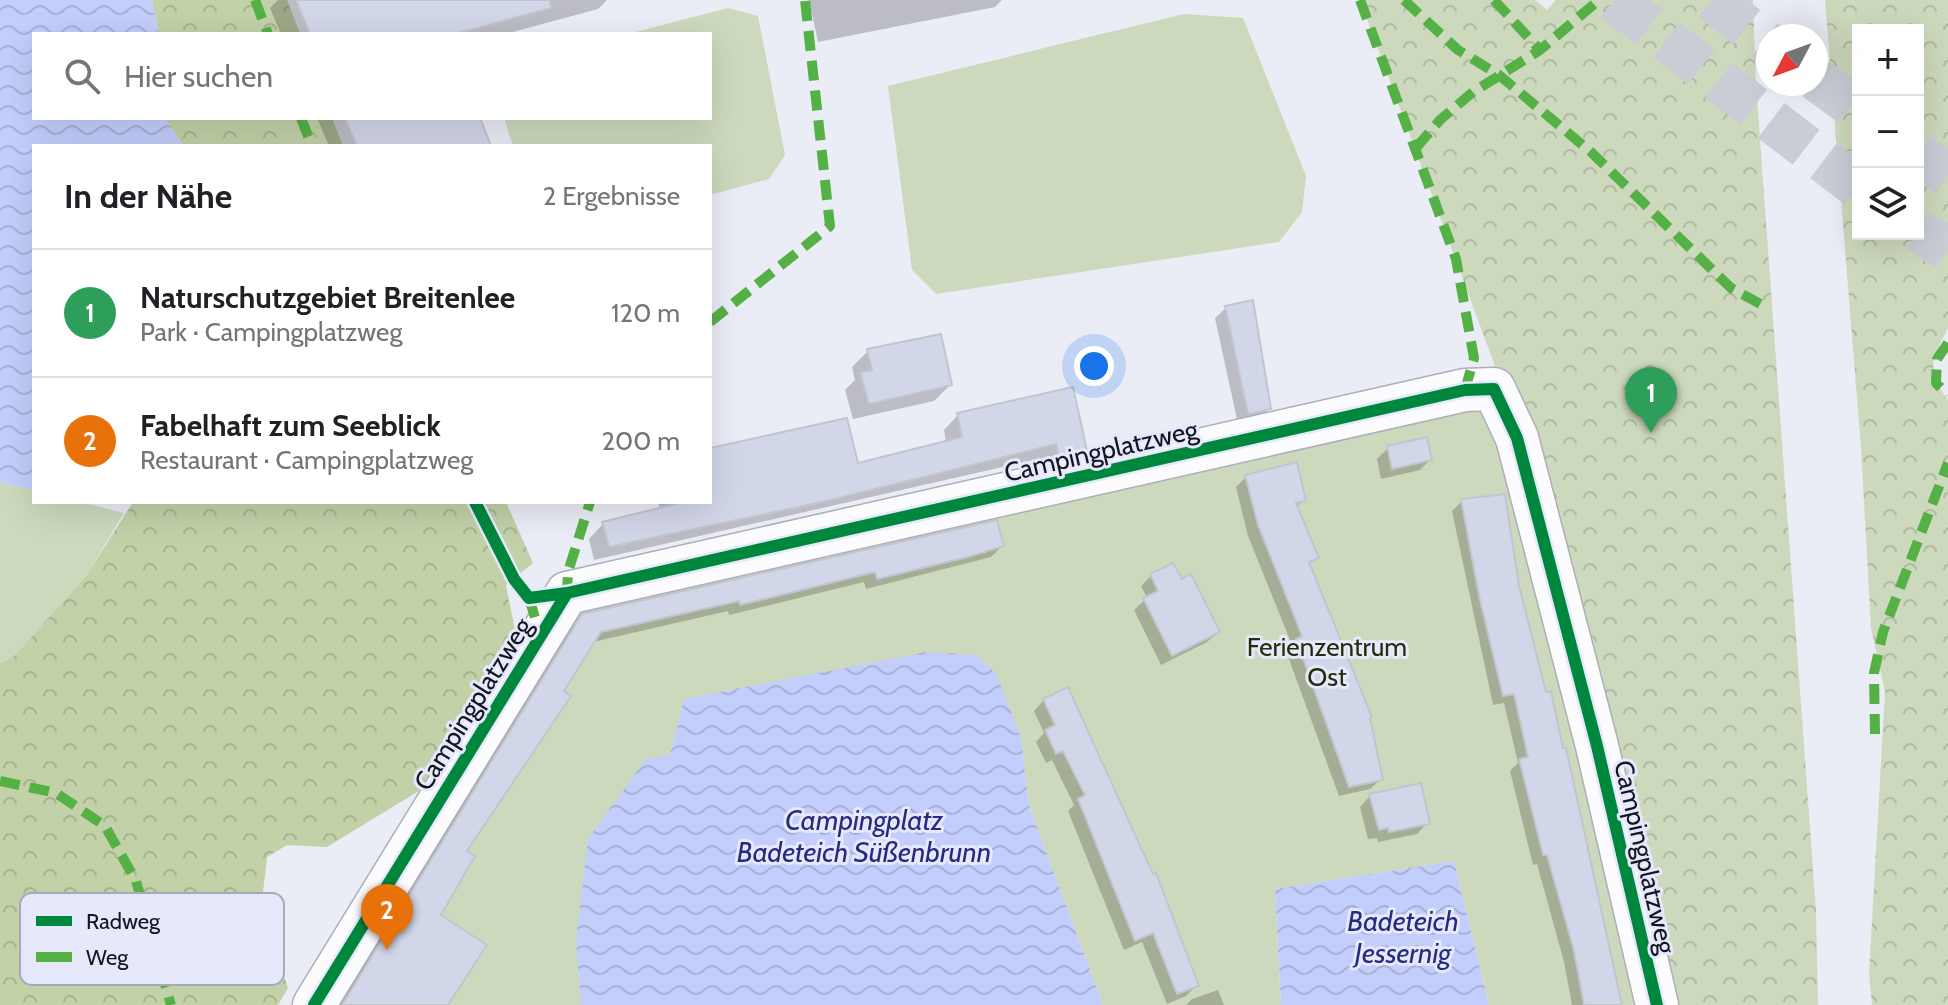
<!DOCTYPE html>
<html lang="de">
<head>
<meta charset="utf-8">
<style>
	body { margin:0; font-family:Cabin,sans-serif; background:#f2f2f2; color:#202124 }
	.controls { position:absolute; right:24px; top:24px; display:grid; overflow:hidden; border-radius:0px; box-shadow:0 8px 32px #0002 }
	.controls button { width:72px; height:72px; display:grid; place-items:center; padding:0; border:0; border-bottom:2px solid #e0e0e0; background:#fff; color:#202124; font:40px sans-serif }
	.compass { position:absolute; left:1756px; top:24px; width:72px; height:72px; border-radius:50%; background:#fff; box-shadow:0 8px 32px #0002; rotate:229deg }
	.you { position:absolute; left:1094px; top:366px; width:28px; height:28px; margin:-20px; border:6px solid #fff; border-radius:50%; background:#1a73e8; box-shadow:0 0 0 12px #1a73e833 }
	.badge { display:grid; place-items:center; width:52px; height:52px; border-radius:50%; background:#5e616a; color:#fff; font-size:26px; font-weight:700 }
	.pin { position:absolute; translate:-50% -66px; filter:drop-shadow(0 2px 4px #0008) }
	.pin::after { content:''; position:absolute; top:42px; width:28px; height:24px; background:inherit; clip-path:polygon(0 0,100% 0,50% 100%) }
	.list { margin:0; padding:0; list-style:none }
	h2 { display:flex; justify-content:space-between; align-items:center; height:104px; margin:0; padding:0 32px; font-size:34px }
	h2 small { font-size:26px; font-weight:400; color:#757577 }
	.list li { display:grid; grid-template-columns:52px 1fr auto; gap:24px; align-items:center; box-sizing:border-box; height:128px; padding:0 32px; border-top:2px solid #e0e0e0 }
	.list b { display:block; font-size:30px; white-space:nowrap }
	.list p { margin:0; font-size:26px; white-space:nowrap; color:#757577 }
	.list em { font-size:26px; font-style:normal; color:#757577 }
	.icon { flex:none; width:44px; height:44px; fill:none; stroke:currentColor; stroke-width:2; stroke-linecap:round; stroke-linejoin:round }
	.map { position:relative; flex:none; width:1948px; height:1005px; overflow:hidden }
	.search { position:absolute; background:#fff; box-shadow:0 8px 32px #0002; left:32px; top:32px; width:680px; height:88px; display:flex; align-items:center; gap:20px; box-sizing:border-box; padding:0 28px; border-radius:0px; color:#757577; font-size:30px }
	.panel { position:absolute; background:#fff; box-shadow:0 8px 32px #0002; left:32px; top:144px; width:680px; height:360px; border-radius:0px }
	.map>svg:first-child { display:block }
	.green { fill:#cdd9bc }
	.forest { fill:url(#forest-crowns) }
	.park { fill:url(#park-crowns); fill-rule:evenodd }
	.water { fill:url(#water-waves) }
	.shadow { fill:#0003 }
	.building { fill:#d2d6e9; stroke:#c3c5ce; stroke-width:2 }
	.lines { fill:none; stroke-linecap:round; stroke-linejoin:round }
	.highway-tunnel { stroke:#caccd6; stroke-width:44; stroke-dasharray:44 22; stroke-linecap:butt }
	.minor-casing { stroke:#acafb8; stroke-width:45 }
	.minor { stroke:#fcfcfe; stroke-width:42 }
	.quiet { stroke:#55b145; stroke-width:10; stroke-dasharray:20 10; stroke-linecap:butt }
	.cycleway-casing { stroke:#e5e9fb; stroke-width:17 }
	.cycleway { stroke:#00873e; stroke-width:12 }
	.labels { text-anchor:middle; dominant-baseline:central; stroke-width:6; stroke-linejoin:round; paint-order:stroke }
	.street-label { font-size:26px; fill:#13161f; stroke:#e5e9fb }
	.park-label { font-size:26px; fill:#242e0a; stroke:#e5e9fb }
	.water-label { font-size:28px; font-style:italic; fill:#262a80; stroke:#e5e9fb }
	.key { fill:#e5e9fb; stroke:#a6aab9; stroke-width:2 }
	.key-label { font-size:22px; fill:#13161f }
</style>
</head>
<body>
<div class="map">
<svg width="1948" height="1005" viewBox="0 0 1948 1005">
	<defs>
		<pattern id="forest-crowns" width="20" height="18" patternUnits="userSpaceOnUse" patternTransform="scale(2)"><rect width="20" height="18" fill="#c2d1a8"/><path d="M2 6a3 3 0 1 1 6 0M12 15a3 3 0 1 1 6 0" fill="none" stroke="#a6b390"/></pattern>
		<pattern id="park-crowns" width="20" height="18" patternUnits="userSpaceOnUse" patternTransform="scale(2)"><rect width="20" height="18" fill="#cdd9bc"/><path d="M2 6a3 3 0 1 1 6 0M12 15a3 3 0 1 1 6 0" fill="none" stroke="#afbaa1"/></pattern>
		<pattern id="water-waves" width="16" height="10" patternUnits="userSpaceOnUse" patternTransform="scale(2)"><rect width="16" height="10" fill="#c4cefc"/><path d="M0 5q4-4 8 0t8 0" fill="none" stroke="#a8b0d8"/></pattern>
	</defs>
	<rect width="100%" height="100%" fill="#eaecf6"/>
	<path class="green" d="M728 8 758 16 785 155 769 179 710 195V146H513L504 118H710V34H628Z
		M1184 14 1243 18 1306 176 1302 212 1279 242 936 294 912 270 888 86Z
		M1482 408 1504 453 1643 1005H1489L1454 861 1275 889 1281 1005H1103L1029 806 1021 738 684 699 670 755 588 839 581 1005H334L582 605 1159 475Z
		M0 482 34 490V502H81L124 513 86 576 14 656 0 663Z"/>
	<path class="forest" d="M152 0H287L300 34H159Z
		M165 118H332L343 146H183Z
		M133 502H506L533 563 506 585 516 635 422 789 327 847 287 845 267 857 261 910 288 988 278 1005H0V663L14 656 86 576Z"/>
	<path class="park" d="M1360 0H1535L1547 10 1556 0H1753L1756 84 1816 911 1818 1005H1678L1652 886 1551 518Z
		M1825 0H1948V328C1932 360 1925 368 1948 400V1005H1872L1869 974 1885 692 1871 628 1861 448ZM1858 30H1918V234H1858Z"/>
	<path class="water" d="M0 0H152L159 34H34V118H165L183 146H34V490L0 482Z
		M927 652 976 655 996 673 1021 738 1029 806 1103 1005H581L576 941 588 839 646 759 670 755 684 699Z
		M1454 861 1489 1005H1281L1275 889Z"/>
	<path class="shadow" d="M278 0H607L598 9 505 34H281L270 8Z
		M809 0H1002L995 7 818 42Z
		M317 118H478L489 146H329Z
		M1226 308 1269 409 1258 419 1238 424 1215 318Z
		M868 351 950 385 934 401 853 419 845 390 855 380 852 367Z
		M958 415 1085 450 1070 465 1044 471 1042 458 594 560 589 539 603 524 660 510 658 502H710V451L857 466 946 443 944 430Z
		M1388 448 1430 460 1420 470 1381 479 1377 459Z
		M1246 477 1303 500 1296 508 1316 557 1308 566 1368 719 1381 779 1370 789 1339 796 1286 651 1292 645 1248 536 1236 487Z
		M1462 501 1517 586 1620 1005H1572L1564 962 1537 864 1533 865 1510 771 1518 763 1504 703 1493 705 1452 511Z
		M1002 546 991 557 866 589 864 582 729 615 728 611 593 642 465 851 438 916 446 1005H340L571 628 583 616Z
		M1151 576 1181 581 1218 632 1207 642 1161 665 1134 610 1147 598 1141 586Z
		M1044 700 1196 986 1186 996 1167 1004 1142 942 1124 950 1068 811 1074 805 1052 760 1046 763 1036 742 1044 733 1034 711Z
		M1370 796 1427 823 1417 834 1378 842 1377 838 1368 839 1360 807Z
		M1218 990 1224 1005H1186L1192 999Z"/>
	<path class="building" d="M296 0H550L551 8 455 34H310Z
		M345 118H480L491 146H357Z
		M1253 300 1271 409 1248 414 1225 306Z
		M941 334 952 385 869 404 860 372 872 370 867 349Z
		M1073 387 1087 451 1059 457 1056 444 827 501 609 547 602 522 684 502H710V448L847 418 858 463 962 437 957 413Z
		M1427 437 1432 460 1392 469 1387 446Z
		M1297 462 1306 501 1296 503 1319 558 1309 562 1372 717 1370 718 1383 780 1349 787 1296 639 1302 636 1258 525 1245 475Z
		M1505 494 1519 586 1546 692 1551 691 1563 748H1566L1622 1005H1584L1574 951 1547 855H1543L1519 759 1528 757 1514 694 1503 696 1479 596 1461 499Z
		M997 520 1004 546 968 557 877 579 875 572 740 605 739 601 601 632 564 691 571 696 467 851 475 856 441 915 487 945 448 1005H342L582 614Z
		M1173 563 1182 579 1191 574 1220 632 1172 656 1143 598 1158 591 1150 574Z
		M1068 687 1153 874 1156 873 1199 986 1177 994 1153 933 1135 941 1078 799 1085 795 1063 751 1056 754 1045 730 1055 725 1043 699Z
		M1421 783 1430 824 1389 832 1388 828 1379 830 1369 794Z"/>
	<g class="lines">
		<path class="highway-tunnel" d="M1614 0 1858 187
			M1712 0 1768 44
			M1816 79 1858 110
			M1918 154 1948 175
			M1918 230 1948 250"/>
		<defs>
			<path id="minor" d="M314 1005 567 593 1465 390 1494 389 1517 438 1597 746 1657 1005"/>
		</defs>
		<use href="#minor" class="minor-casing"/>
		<use href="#minor" class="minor"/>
		<path class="quiet" d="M255 0 268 34
			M1360 0 1456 259 1474 358 1465 390
			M1404 0 1458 50 1499 75 1591 152 1731 288 1768 308
			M1494 0 1540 50
			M301 118 312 146
			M1416 148 1440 120 1473 92 1540 50 1599 0
			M710 322 830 226 805 0
			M1948 343 1937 359 1936 383 1948 395
			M563 594 567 593 568 572 590 502
			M529 598 541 637
			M1875 734 1874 673 1883 632 1948 463
			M0 781 56 793 105 826 136 881 171 1005"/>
		<defs>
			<path id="cycleway" d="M475 502 514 579 529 598 567 593 1465 390 1494 389 1517 438 1597 746 1657 1005
				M314 1005 567 593"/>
		</defs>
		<use href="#cycleway" class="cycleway-casing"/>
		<use href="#cycleway" class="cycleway"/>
	</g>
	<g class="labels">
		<g class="street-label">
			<text transform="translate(1101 451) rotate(-13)">Campingplatzweg</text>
			<text transform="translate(473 704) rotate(-58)">Campingplatzweg</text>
			<text transform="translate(1645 857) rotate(77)">Campingplatzweg</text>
		</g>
		<g class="park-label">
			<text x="1327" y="647">Ferienzentrum<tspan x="1327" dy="30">Ost</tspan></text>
		</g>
		<g class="water-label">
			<text x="864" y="820">Campingplatz<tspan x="864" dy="32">Badeteich Süßenbrunn</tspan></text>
			<text x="1403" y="921">Badeteich<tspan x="1403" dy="32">Jessernig</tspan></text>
		</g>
	</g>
	<rect x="20" y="893" width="264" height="92" rx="12" class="key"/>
	<rect x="36" y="916" width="36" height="10" fill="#00873e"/>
	<rect x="36" y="952" width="36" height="10" fill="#55b145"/>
	<g class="key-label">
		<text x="86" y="929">Radweg</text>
		<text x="86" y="965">Weg</text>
	</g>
</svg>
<div class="controls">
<button>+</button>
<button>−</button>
<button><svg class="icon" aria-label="layers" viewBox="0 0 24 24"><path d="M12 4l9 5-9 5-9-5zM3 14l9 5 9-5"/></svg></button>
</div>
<svg class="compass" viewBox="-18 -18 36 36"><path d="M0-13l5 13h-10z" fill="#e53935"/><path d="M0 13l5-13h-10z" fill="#757577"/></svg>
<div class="you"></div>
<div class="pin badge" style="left:1651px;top:433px;background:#2e9e5b">1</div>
<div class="pin badge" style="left:387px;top:950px;background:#e8710a">2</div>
<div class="search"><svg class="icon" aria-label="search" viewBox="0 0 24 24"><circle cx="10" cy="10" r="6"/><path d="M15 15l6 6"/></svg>Hier suchen</div>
<section class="panel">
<h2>In der Nähe<small>2 Ergebnisse</small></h2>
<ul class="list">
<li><span class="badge" style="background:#2e9e5b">1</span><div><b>Naturschutzgebiet Breitenlee</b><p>Park · Campingplatzweg</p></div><em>120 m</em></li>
<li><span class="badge" style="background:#e8710a">2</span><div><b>Fabelhaft zum Seeblick</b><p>Restaurant · Campingplatzweg</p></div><em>200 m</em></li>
</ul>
</section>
</div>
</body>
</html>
